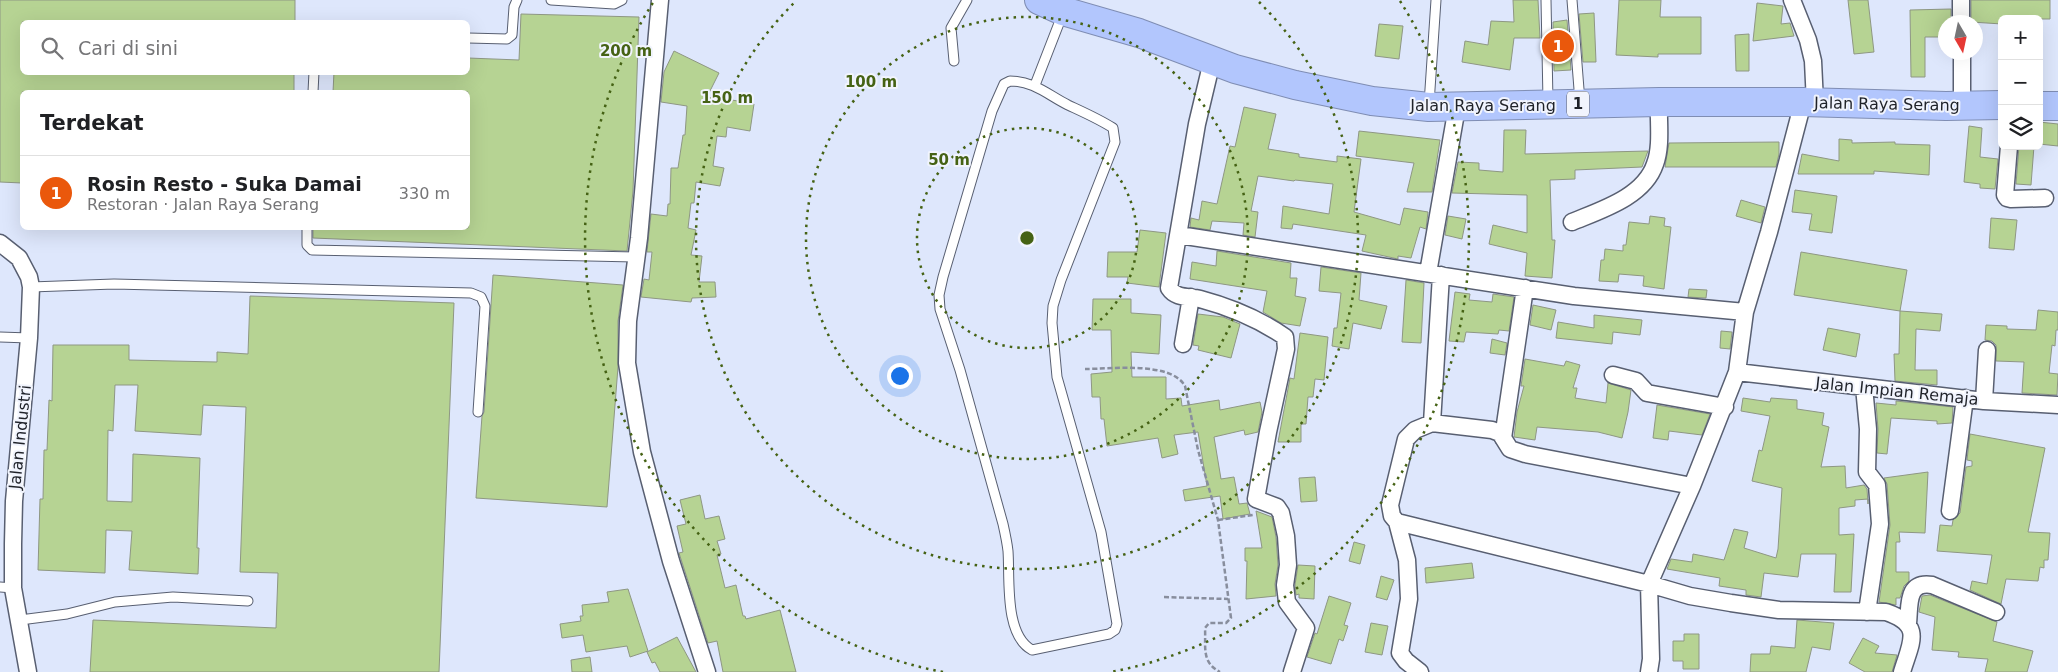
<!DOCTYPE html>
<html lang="id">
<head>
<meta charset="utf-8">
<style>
	body { margin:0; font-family:"DejaVu Sans",sans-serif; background:#f6f6f6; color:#202124 }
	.controls { position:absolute; right:15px; top:15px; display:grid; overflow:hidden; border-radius:8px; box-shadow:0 5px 20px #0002 }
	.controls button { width:45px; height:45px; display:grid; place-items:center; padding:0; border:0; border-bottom:1px solid #e0e0e0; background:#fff; color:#202124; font:25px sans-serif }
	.compass { position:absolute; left:1938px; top:15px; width:45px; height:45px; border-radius:50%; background:#fff; box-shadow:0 5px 20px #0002; rotate:171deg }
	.you { position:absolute; left:899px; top:375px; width:18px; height:18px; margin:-12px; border:4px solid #fff; border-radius:50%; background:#1a73e8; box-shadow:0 0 0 8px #1a73e833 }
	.badge { display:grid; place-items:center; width:32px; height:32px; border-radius:50%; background:#ea580c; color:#fff; font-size:16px; font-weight:700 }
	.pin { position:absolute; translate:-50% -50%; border:2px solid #fff; box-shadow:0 1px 5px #0006 }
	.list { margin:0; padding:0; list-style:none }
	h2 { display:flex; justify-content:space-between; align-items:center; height:65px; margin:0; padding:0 20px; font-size:21px }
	h2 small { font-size:16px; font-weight:400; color:#757577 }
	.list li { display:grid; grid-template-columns:32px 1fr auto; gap:15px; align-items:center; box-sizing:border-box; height:75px; padding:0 20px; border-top:1px solid #e0e0e0 }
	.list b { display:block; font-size:19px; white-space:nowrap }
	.list p { margin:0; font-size:16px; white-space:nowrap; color:#757577 }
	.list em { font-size:16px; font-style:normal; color:#757577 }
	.icon { flex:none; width:28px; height:28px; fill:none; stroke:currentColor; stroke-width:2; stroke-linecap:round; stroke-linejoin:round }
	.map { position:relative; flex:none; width:2058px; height:672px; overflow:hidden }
	.search { position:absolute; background:#fff; box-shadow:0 5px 20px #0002; left:20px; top:20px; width:450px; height:55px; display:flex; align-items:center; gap:12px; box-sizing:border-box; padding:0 18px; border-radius:8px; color:#757577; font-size:19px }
	.panel { position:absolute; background:#fff; box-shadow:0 5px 20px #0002; left:20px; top:90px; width:450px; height:140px; border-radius:8px }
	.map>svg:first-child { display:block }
	.building { fill:#b6d393; stroke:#8e9783 }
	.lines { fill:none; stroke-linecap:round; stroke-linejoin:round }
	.lane-casing { stroke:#585f71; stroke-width:11 }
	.street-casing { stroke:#585f71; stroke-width:19 }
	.highway-casing { stroke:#7f8db3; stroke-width:30 }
	.path { stroke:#888e9d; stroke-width:2.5; stroke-dasharray:5 2.5; stroke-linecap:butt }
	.lane { stroke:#fff; stroke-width:9 }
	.street { stroke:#fff; stroke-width:16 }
	.highway { stroke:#b2c6fd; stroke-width:28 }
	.ring { fill:none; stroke:#456214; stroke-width:2.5; stroke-dasharray:2.5 5 }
	.labels { text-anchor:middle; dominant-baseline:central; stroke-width:4; stroke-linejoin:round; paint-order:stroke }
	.shield { fill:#f1f4fd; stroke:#5e6169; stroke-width:1 }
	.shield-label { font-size:15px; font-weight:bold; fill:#1f2229 }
	.street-label { font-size:16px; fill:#1f2229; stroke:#f1f4fd }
	.centre { fill:#456214; stroke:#f1f4fd; stroke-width:2.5 }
	.ring-label { font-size:15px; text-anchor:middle; font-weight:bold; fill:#456214; stroke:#f1f4fd; stroke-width:4; stroke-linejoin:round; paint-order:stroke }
</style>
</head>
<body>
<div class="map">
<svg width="2058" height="672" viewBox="0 0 2058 672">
	<rect width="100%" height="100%" fill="#dee7fc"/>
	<path class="building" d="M0 0H295V22H22V72H294V92H22V183L0 182Z
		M1513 0H1538L1540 38H1514L1510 70 1462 62 1465 41 1488 45 1491 21 1514 22Z
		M1619 0H1661L1660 17H1701V54H1658V57L1616 55Z
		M1848 0H1868L1874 52 1854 54Z
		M1971 0H2050V19H2002V24L1971 22Z
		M1757 3 1783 6 1781 24 1790 23 1794 36 1753 41Z
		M1951 9V22H1946V37H1925V77H1911L1910 10Z
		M1594 13 1596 62H1583L1579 14Z
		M521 14 639 17 633 191 627 251 313 238V228H468V92H333L334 72H468V58L519 60Z
		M1567 20 1571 70 1554 71 1553 22Z
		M1379 24 1403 26 1399 59 1375 56Z
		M1749 34V71H1736L1735 35Z
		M674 51 719 73 707 97 732 102V100L754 104 750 131 727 127 726 137 717 136 713 166 724 168 720 186 696 182 694 203H691L688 228 696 230 691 255 702 256 699 282H715L716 297 692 298 691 302 641 297 644 279 649 280 652 252H647L651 214 667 216 668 204H670L671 168H678L683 135H685L687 106 661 102 664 72Z
		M1244 107 1276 114 1268 149 1299 154V157L1337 162V156L1361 159 1354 212 1400 225 1404 208 1428 212 1426 229 1420 227 1411 258 1398 256V259L1362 251 1366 235 1293 224 1292 229 1281 228 1283 206 1329 214 1333 184 1295 180 1294 181 1258 176 1251 211 1258 212 1255 237 1243 235 1244 223 1212 221 1210 230 1190 227 1191 218 1199 220 1202 201 1217 204 1230 146 1235 147Z
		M2039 122 2058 124V146L2039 144Z
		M1969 126 1982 128 1980 157 1998 159 1995 189 1980 188V184L1964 182Z
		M1504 130H1526L1525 154 1648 151 1642 167 1575 170V179L1550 180 1552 240H1555L1552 278 1525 276 1527 253 1489 244 1493 225 1527 233V195L1452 193 1458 162 1479 163V170L1503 172Z
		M1359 131 1440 140 1432 192H1407L1414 163 1356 156Z
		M1839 139 1852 140V143L1895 142V144L1930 145 1929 175 1874 171V174H1798L1802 154 1839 161Z
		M1779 142V154L1776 167H1665L1669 143Z
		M2019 146H2034L2031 185 2016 184Z
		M1795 190 1837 196 1832 233 1809 230 1812 214 1792 212Z
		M1741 200 1765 207 1761 223 1736 216Z
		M1448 216 1466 219 1462 239 1445 235Z
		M1650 216 1665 218 1664 226 1671 227 1664 289 1643 286 1644 276 1619 274 1618 282 1599 281 1601 260H1604L1605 249 1623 251V245H1626L1629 222 1649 224Z
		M1991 218 2017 220 2014 250 1989 248Z
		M1140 230 1166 233 1159 287 1127 283 1128 277H1107L1108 252H1137Z
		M1217 251 1291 263 1290 278H1297L1295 296 1306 298 1300 326 1281 323 1263 312 1267 291 1190 279 1192 262 1216 266Z
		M1801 252 1907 270 1900 311 1942 314 1940 331 1916 329 1915 370H1937V385L1895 381 1894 354H1899L1900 311 1794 295Z
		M1321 267 1361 273 1359 300 1387 306 1381 329 1353 323 1349 349 1332 346 1334 328H1337L1341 293 1319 291Z
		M493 275 623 285 618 321V367L607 507 476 498 482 416 484 412Z
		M1406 280 1424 283 1421 343 1402 342Z
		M1689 289 1707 290 1706 298 1688 297Z
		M1455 292 1470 294 1469 300 1492 302 1493 294 1514 297 1509 331 1499 330 1498 334 1466 332 1464 342 1449 341Z
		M250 296 454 303 439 672H90L93 620 276 628 278 573 240 572 246 407 203 405 201 435 135 431 138 385H115L113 431 108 430 107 501 132 502 133 454 200 458 197 548H199L198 574 129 570 132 531 106 530 105 573 38 570 40 499H43L44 450H47L49 400 52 401 53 345H129V360L217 362V352L248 354Z
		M1093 299H1131V313L1161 315 1159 354 1131 352 1132 377H1166V399L1181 398 1182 406 1219 400 1220 410 1260 402 1262 412 1258 432 1245 435 1244 430 1214 437 1221 479 1234 477 1239 504 1247 503 1250 514 1223 519 1220 496 1185 501 1183 490 1207 486 1198 432 1174 435 1178 454 1162 458 1158 438 1107 446 1104 419H1101L1100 397H1092L1091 374 1112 372 1111 330H1092Z
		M1533 305 1556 310 1551 330 1530 325Z
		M2038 310 2058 312V330H2056L2055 346 2052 345 2049 373 2058 374 2057 395 2022 393 2024 362 1996 361V345L1992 341 1985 340 1986 325 2007 326V329L2036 330Z
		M1198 314 1223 317 1240 324 1231 358 1198 350 1199 346 1193 345Z
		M1594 315 1642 320 1640 335 1613 332 1612 344 1556 338 1558 322 1594 328Z
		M1828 328 1860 334 1856 357 1823 350Z
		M1721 331 1732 332 1730 349 1720 348Z
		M1300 333 1328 337 1324 380 1315 379 1313 397H1308L1306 424H1301V442H1278L1290 378 1294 379Z
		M1492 339 1507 343 1505 355 1490 353Z
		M1525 359 1564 366 1566 361 1580 365 1573 388H1577L1575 398 1606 403 1608 383 1631 390 1628 412 1622 438 1598 432 1537 427 1535 440 1514 437 1517 412 1524 386H1521Z
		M1743 398 1770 402 1771 398 1797 400V409L1824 413 1822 425 1829 427 1821 467 1845 466 1846 488 1864 485 1867 489 1868 504V499L1855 500V506L1839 508V535L1854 534 1851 592H1834L1836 554H1801L1798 577 1764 573 1761 597 1746 595V590L1719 586 1720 578 1667 569 1671 559 1692 562 1693 554 1724 560 1734 529 1748 532 1744 548 1776 558 1778 549 1782 488 1752 481 1759 450 1762 451 1770 416 1741 411Z
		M1896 401 1953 407 1952 423 1937 424V421L1891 418 1887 454 1877 453 1878 429 1876 403 1896 405Z
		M1657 405 1710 414 1702 435 1669 431 1668 440 1653 438Z
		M1970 434 2045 448 2028 532 2050 533 2048 560H2044V568L2040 567 2038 581 2006 579 2001 604 1970 590 1972 581 1987 584 1992 555 1937 551 1940 525 1952 526 1953 520 1960 513 1966 467 1972 466V461L1967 460Z
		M1928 472 1925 533 1899 532 1900 542H1896V572H1909V581L1904 586 1900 598H1896V605L1879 602 1890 525 1887 484 1884 478Z
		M1315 477 1317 501 1301 502 1299 478Z
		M700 495 705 519 719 516 725 539 717 541 721 554 717 555 725 588 736 585 743 616H745L746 619 780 610 796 672H723L717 641 708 643 679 553 683 552 677 526 686 524 680 500Z
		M1256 511 1272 517 1276 537 1278 565 1275 584 1276 596 1246 599 1247 561H1245V548H1262Z
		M1354 542 1365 545 1360 564 1349 561Z
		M1472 563 1474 578 1426 583 1425 568Z
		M1298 565 1315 566 1314 599 1299 598V594L1296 595 1295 585Z
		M1381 576 1394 580 1387 600 1376 597Z
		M628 589 648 651 630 657 627 646 586 652 583 635 562 638 560 624 581 621 580 616H583L582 605 609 602 607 592Z
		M1930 595 1997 622 1993 641 2033 651 2027 672H1985L1988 659 1958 657 1959 652 1932 650 1935 617 1919 612 1922 596Z
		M1329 596 1351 603 1344 625 1348 626 1343 641 1339 639 1331 664 1307 657 1315 633 1317 634Z
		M1797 620 1834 623 1830 650 1812 647 1806 672H1750L1751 654H1770L1771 646 1795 648Z
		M1371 623 1388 626 1382 655 1365 652Z
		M1684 634H1699V669H1683V661H1673V641H1684Z
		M677 637 696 672H660L655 662 652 663 647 652Z
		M1863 638 1879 646 1875 653 1897 655 1892 672H1865L1849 663Z
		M590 657 592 672H572L571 660Z"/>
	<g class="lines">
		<defs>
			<path id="lane" d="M551 0 614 4 622 0
				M1546 0 1548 101
				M1572 0 1580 102
				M468 38 507 39 512 35 514 7 517 0
				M954 61 951 28 967 0
				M1010 81C1034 81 1048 95 1068 105 1083 112 1099 119 1113 128L1115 142 1061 280 1053 306 1052 323 1057 377 1101 532 1117 624 1115 630 1109 634 1032 650C1004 635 1010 578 1008 551 1007 542 1005 533 1003 524L960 370 940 309 939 295 943 277 992 111 1004 84Z
				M1035 85 1063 13
				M313 92 314 72
				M1429 104 1436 0
				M307 228V245L312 250 635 257
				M31 287 114 284 471 293 481 297 485 306 478 412
				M0 337 29 338
				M0 587 13 588
				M20 620 67 614 115 602 173 597 248 601"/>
			<path id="street" d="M660 0 639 238 628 321 627 363 642 452 671 561 707 672
				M1792 0 1808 40 1813 61 1815 103
				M1961 0V22
				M1212 61 1197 124 1169 288C1176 299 1189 296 1200 299 1230 307 1259 319 1285 337L1286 349 1268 432 1256 499 1277 507 1281 513 1286 536 1288 565 1285 585 1287 602 1306 628 1292 672
				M1962 106V52
				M2009 146 2005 195 2007 198 2011 199 2045 198
				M1572 222C1601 210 1644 197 1655 164 1662 146 1658 121 1659 102
				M1179 235 1574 296 1745 312
				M0 243 19 258 29 277 31 287 29 338 14 501 13 544V588L28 672
				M1428 273 1457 107
				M1183 344 1191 297
				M1737 372 1984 401 2058 405
				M1613 375 1636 381 1647 393 1725 407
				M1864 387 1868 429 1867 472 1877 485 1880 524 1867 612
				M1984 401 1987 350
				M1432 423 1441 275
				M1503 438 1525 288
				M1950 511 1965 398
				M1397 522 1649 584 1690 596 1731 603 1779 610 1886 612C1924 625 1911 642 1902 672
				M1908 623C1910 605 1906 581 1932 585L1996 612
				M1420 672 1406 661 1400 653 1409 599 1407 560 1397 522 1392 516 1390 505 1406 439 1415 430 1432 423 1492 430 1500 433 1510 449 1525 454 1692 486
				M1649 672 1651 659 1649 584 1692 486 1737 372 1745 312 1769 232 1803 102"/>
			<path id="highway" d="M1039 0 1063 11 1139 33 1235 69 1295 85 1372 101 1429 107 1659 102H1803L1946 106 2002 105
				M2039 106H2058"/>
		</defs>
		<use href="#lane" class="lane-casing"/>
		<use href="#street" class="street-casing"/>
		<use href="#highway" class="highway-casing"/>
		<path class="path" d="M1085 369C1111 369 1171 361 1185 386L1198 450 1218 520 1231 618 1226 623H1209L1205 628C1206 647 1201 662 1220 672
			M1218 520 1253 515
			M1164 597 1228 599"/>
		<use href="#lane" class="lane"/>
		<use href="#street" class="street"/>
		<use href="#highway" class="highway"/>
	</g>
	<g class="ring">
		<circle cx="1027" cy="238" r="110"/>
		<circle cx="1027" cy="238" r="221"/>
		<path d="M1259 2A331 331 0 1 1 795 2"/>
		<path d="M943 672A442 442 0 0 1 654 1M1400 1A442 442 0 0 1 1111 672"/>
	</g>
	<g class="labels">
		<rect class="shield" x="1567" y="91.5" width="22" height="25" rx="4"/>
		<g class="shield-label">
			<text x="1578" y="104">1</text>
		</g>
		<g class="street-label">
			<text transform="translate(1887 104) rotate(1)">Jalan Raya Serang</text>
			<text x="1483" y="105">Jalan Raya Serang</text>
			<text transform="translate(1897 391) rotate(6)">Jalan Impian Remaja</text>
			<text transform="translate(20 437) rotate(-84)">Jalan Industri</text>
		</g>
	</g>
	<circle cx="1027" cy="238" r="8" class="centre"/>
	<g class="ring-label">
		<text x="626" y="56">200 m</text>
		<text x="871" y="87">100 m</text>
		<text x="727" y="103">150 m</text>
		<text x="949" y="165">50 m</text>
	</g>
</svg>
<div class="controls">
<button>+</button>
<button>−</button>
<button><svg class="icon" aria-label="layers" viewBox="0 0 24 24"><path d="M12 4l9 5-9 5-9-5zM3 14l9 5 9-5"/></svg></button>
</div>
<svg class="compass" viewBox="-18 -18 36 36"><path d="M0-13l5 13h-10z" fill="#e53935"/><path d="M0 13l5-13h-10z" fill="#757577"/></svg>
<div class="you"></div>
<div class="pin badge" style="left:1558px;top:46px">1</div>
<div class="search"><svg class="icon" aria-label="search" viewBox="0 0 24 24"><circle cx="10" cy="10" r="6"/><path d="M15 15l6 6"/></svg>Cari di sini</div>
<section class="panel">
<h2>Terdekat<small></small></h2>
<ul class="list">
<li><span class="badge">1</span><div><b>Rosin Resto - Suka Damai</b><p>Restoran · Jalan Raya Serang</p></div><em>330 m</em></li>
</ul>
</section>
</div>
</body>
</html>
